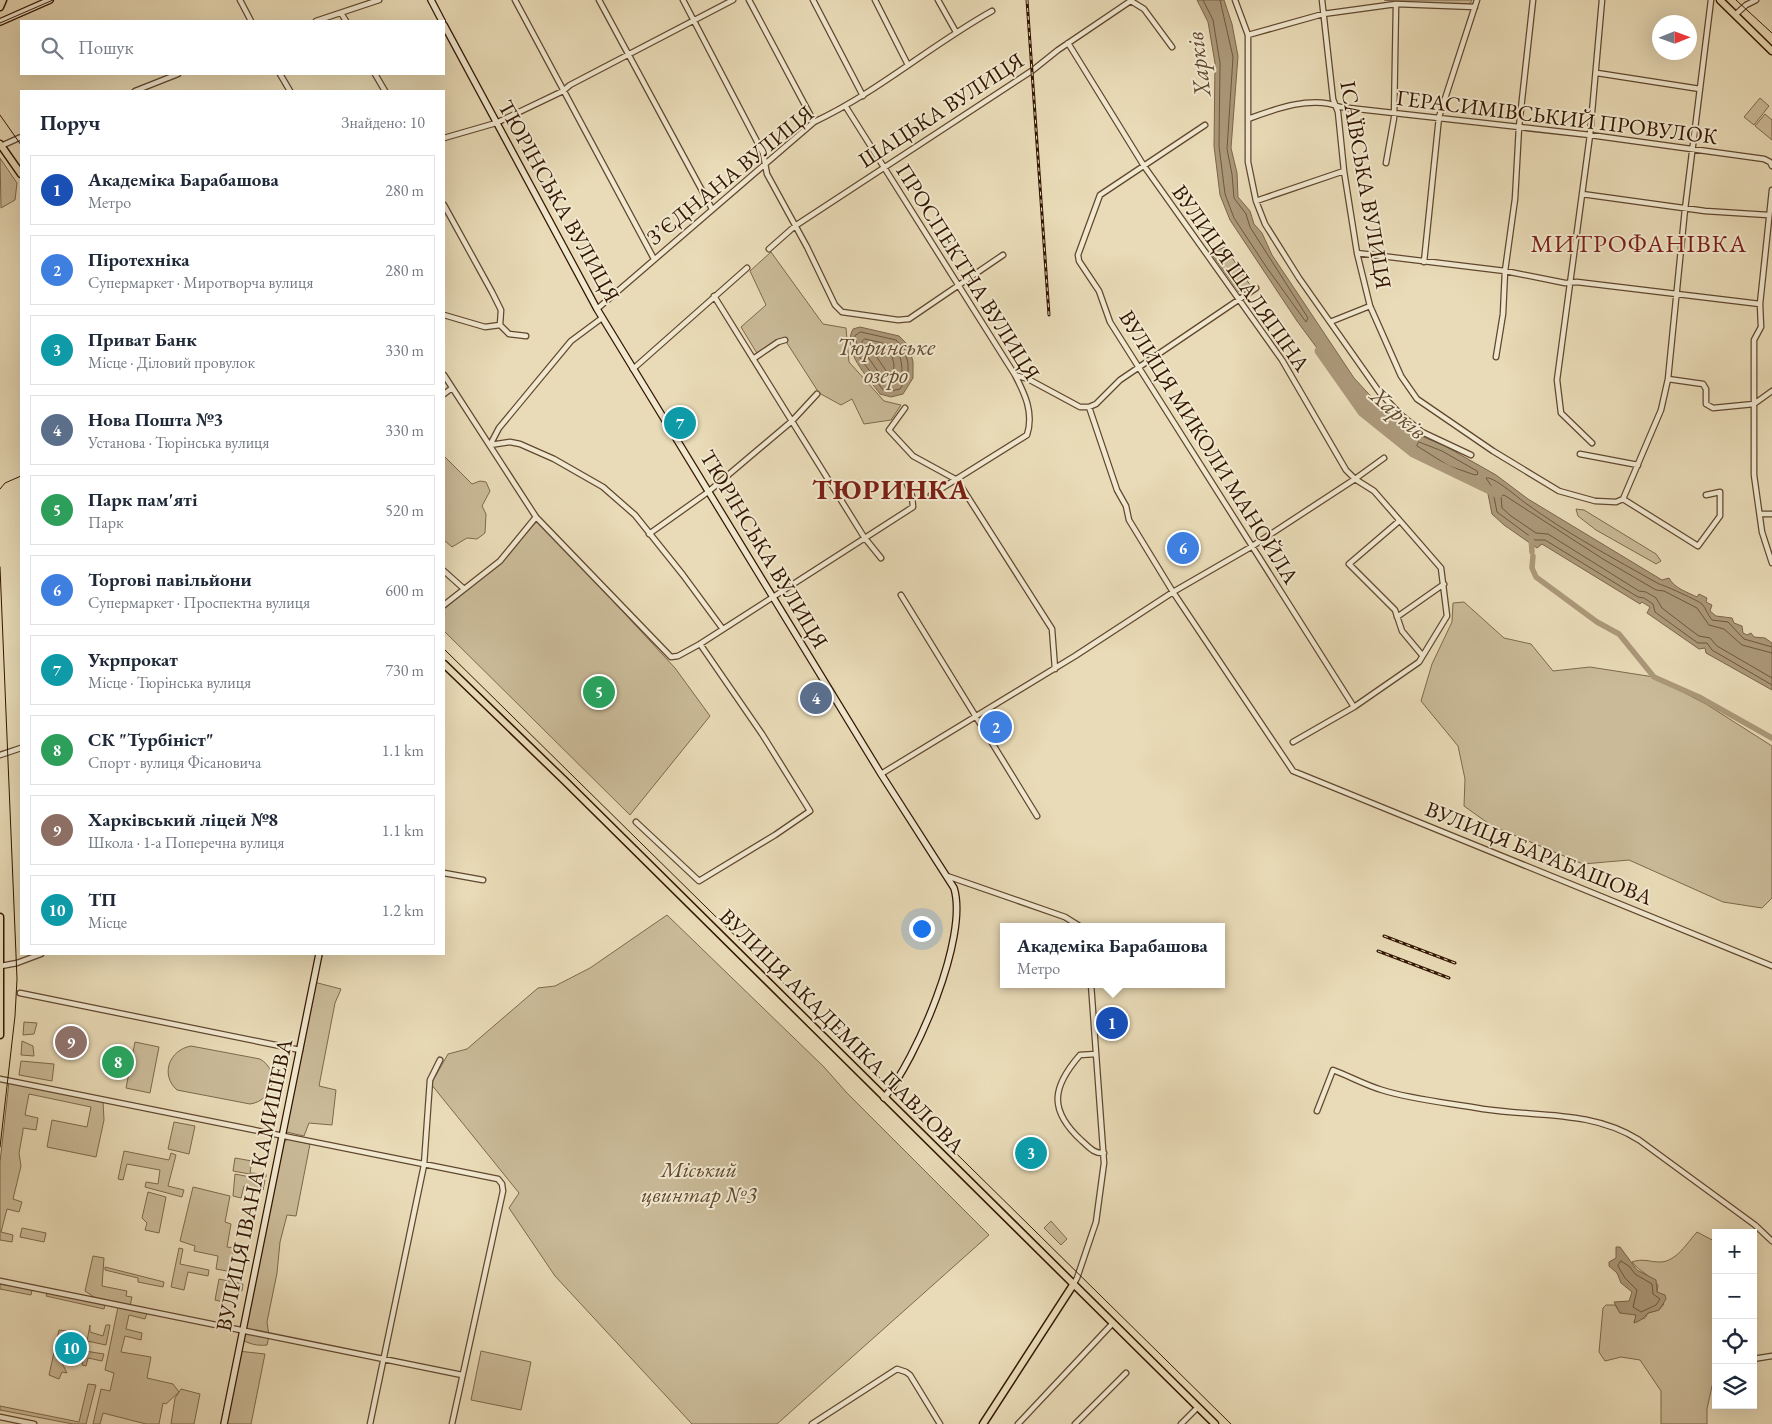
<!DOCTYPE html>
<html lang="uk">
<head>
<meta charset="utf-8">
<style>
	body { margin:0; font-family:"EB Garamond",serif; background:#f6f6f7; color:#1f2937 }
	.controls { position:absolute; right:15px; bottom:15px; display:grid; overflow:hidden; border-radius:0px; box-shadow:0 5px 20px #0002 }
	.controls button { width:45px; height:45px; display:grid; place-items:center; padding:0; border:0; border-bottom:1px solid #e0e1e3; background:#fff; color:#1f2937; font:25px sans-serif }
	.compass { position:absolute; left:1652px; top:15px; width:45px; height:45px; border-radius:50%; background:#fff; box-shadow:0 5px 20px #0002; rotate:89deg }
	.you { position:absolute; left:921px; top:928px; width:18px; height:18px; margin:-12px; border:4px solid #fff; border-radius:50%; background:#1a73e8; box-shadow:0 0 0 8px #1a73e833 }
	.badge { display:grid; place-items:center; width:32px; height:32px; border-radius:50%; background:#db2777; color:#fff; font-size:16px; font-weight:700 }
	.pin { position:absolute; translate:-50% -50%; border:2px solid #fff; box-shadow:0 1px 5px #0006 }
	.popup { position:absolute; left:1000px; top:923px; width:225px; height:65px; box-sizing:border-box; display:grid; place-content:center; border-radius:0px; background:#fff; filter:drop-shadow(0 1px 4px #0005); font-size:16px; white-space:nowrap; color:#747a83 }
	.popup b { font-size:19px; color:#1f2937 }
	.popup::after { content:''; position:absolute; left:50%; top:100%; margin-left:-10px; border:10px solid transparent; border-top-color:#fff }
	.list { margin:0; padding:0; list-style:none }
	h2 { display:flex; justify-content:space-between; align-items:center; height:65px; margin:0; padding:0 20px; font-size:21px }
	h2 small { font-size:16px; font-weight:400; color:#747a83 }
	.list li { display:grid; grid-template-columns:32px 1fr auto; gap:15px; align-items:center; box-sizing:border-box; height:70px; margin:0 10px 10px; padding:0 10px; border:1px solid #e0e1e3; border-radius:0px }
	.list b { display:block; font-size:19px; white-space:nowrap }
	.list p { margin:0; font-size:16px; white-space:nowrap; color:#747a83 }
	.list em { font-size:16px; font-style:normal; color:#747a83 }
	.icon { flex:none; width:28px; height:28px; fill:none; stroke:currentColor; stroke-width:2; stroke-linecap:round; stroke-linejoin:round }
	.map { position:relative; flex:none; width:1772px; height:1424px; overflow:hidden }
	.search { position:absolute; background:#fff; box-shadow:0 5px 20px #0002; left:20px; top:20px; width:425px; height:55px; display:flex; align-items:center; gap:12px; box-sizing:border-box; padding:0 18px; border-radius:0px; color:#747a83; font-size:19px }
	.panel { position:absolute; background:#fff; box-shadow:0 5px 20px #0002; left:20px; top:90px; width:425px; height:865px; border-radius:0px }
	.map>svg:first-child { display:block }
	.green { fill:#caba98; stroke:#7e684c }
	.water { fill:#ab9879; stroke:#7b6449 }
	.lines { fill:none; stroke-linecap:round; stroke-linejoin:round }
	.shore { stroke:#6f573c; stroke-width:1 }
	.canal { stroke:#ab9879; stroke-width:5.5 }
	.river { stroke:#ab9879; stroke-width:9 }
	.street-casing { stroke:#60472e; stroke-width:7 }
	.secondary-casing { stroke:#331600; stroke-width:8 }
	.primary-casing { stroke:#331600; stroke-width:9 }
	.street { stroke:#f1e8d0; stroke-width:4.5 }
	.secondary { stroke:#f1e8d0; stroke-width:5.5 }
	.primary { stroke:#e9dbb7; stroke-width:6 }
	.tram { stroke:#331600; stroke-width:1 }
	.rail-casing { stroke:#331600; stroke-width:3 }
	.rail { stroke:#f1e8d0; stroke-width:1; stroke-dasharray:4; stroke-linecap:butt }
	.labels { text-anchor:middle; dominant-baseline:central; stroke-width:4; stroke-linejoin:round; paint-order:stroke }
	.street-label { font-size:22px; fill:#331600; stroke:#f1e8d0 }
	.park-label { font-size:22px; font-style:italic; fill:#60472e; stroke:#f1e8d0 }
	.water-label { font-size:24px; font-style:italic; fill:#634a30; stroke:#f1e8d0 }
	.quarter-label { font-size:25px; letter-spacing:1px; fill:#7a1f14; stroke:#f1e8d0 }
	.district-label { font-size:28px; font-weight:bold; letter-spacing:1px; fill:#7a1f14; stroke:#f1e8d0 }
</style>
</head>
<body>
<div class="map">
<svg width="1772" height="1424" viewBox="0 0 1772 1424">
	<rect width="100%" height="100%" fill="#e9dbb7"/>
	<filter id="stains"><feTurbulence type="fractalNoise" baseFrequency=".004" numOctaves="4"/><feColorMatrix values="0 0 0 0 .2 0 0 0 0 .09 0 0 0 0 .02 0 0 0 .5 -.17"/></filter>
	<radialGradient id="worn" r=".72"><stop offset=".6" stop-color="#630" stop-opacity="0"/><stop offset="1" stop-color="#630" stop-opacity=".3"/></radialGradient>
	<path class="green" d="M1384 0H1472L1470 4H1418Z
		M1760 98 1769 106 1754 125 1744 117Z
		M1765 114 1772 120V140L1755 126Z
		M0 158 17 183 15 200 1 208Z
		M1225 247 1250 285 1239 292 1211 253Z
		M771 252 823 324 846 328 849 362 884 401 901 405 891 420 864 424 852 399 841 405 819 393 785 340 758 355 741 327 766 305 750 271Z
		M444 456 472 484 480 481 486 482 490 491 482 506 486 514 485 533 477 539 467 538 452 547 444 540Z
		M1576 509 1584 510 1656 554 1661 561 1656 564 1651 561 1596 530 1578 516Z
		M538 520 675 668 710 716 630 815 444 631V609L501 562Z
		M1464 602 1504 638 1531 644 1553 671 1590 667 1654 677 1706 704 1772 746V898L1762 908 1723 902 1629 860 1583 864 1492 826 1464 806 1465 779 1458 746 1421 701 1432 664 1452 622 1453 603Z
		M667 915 824 1067 847 1093 989 1235 777 1424H692L555 1276 509 1208 519 1193 431 1084 448 1054 467 1049 538 988 555 986 590 968Z
		M314 982 341 989 335 1003 319 1086 336 1090 332 1125 309 1123 304 1136 282 1131Z
		M24 1022 37 1023 34 1034 23 1035Z
		M22 1041 33 1046 34 1056 21 1055Z
		M135 1042 159 1047 150 1093 126 1088Z
		M191 1046 260 1059C281 1071 273 1101 250 1104L177 1090C160 1075 169 1050 191 1046Z
		M21 1061 54 1064 52 1081 19 1075Z
		M9 1082 103 1101 104 1120 96 1157 47 1147 52 1120 87 1127 91 1107 29 1094 25 1115 38 1118 36 1130 23 1128V1131L19 1153 21 1166 13 1199 22 1202 19 1212 7 1209 1 1232 13 1235 12 1242 0 1240V1162Z
		M174 1122 195 1126 189 1154 168 1149Z
		M288 1139 310 1144 296 1216 287 1215 280 1242 277 1273 267 1322 269 1336 267 1345C257 1346 249 1344 241 1339L284 1142Z
		M124 1151 169 1160 171 1153 176 1155 168 1186 184 1190 182 1197 145 1187 146 1182 158 1184 160 1170 127 1164 123 1180 118 1179Z
		M235 1158 252 1161 250 1173 266 1174V1177L233 1171Z
		M235 1174 265 1180 263 1190 244 1186 241 1198 233 1196Z
		M193 1187 230 1196 225 1222 231 1224 227 1247 235 1248 227 1271 216 1269 218 1256 194 1251 195 1246 180 1241Z
		M148 1192 166 1197 159 1233 145 1230 147 1223 142 1218Z
		M1051 1221 1067 1239 1061 1245 1044 1228Z
		M22 1228 46 1233 44 1242 20 1237Z
		M1697 1232 1716 1242V1368L1707 1409V1424H1661V1391L1640 1360 1621 1357 1605 1361 1599 1352 1603 1308 1606 1305H1615L1620 1313H1634L1636 1317 1634 1322 1645 1318 1648 1313 1659 1310 1664 1304 1657 1292 1658 1285C1650 1275 1640 1272 1632 1262 1643 1258 1649 1262 1660 1262 1676 1262 1687 1243 1697 1232Z
		M179 1248 183 1249 180 1264 209 1270 208 1276 188 1272 184 1290 171 1287Z
		M93 1256 104 1258 102 1286 127 1291 126 1296 132 1297 130 1306 94 1297 85 1291Z
		M105 1267 164 1282 163 1287 138 1282V1278L105 1270Z
		M219 1279 243 1284 242 1291 226 1288 223 1302 215 1300Z
		M0 1284 32 1290 31 1295 0 1289Z
		M48 1292 105 1305 104 1309 46 1296Z
		M118 1307 147 1313 145 1319 129 1315 126 1329 142 1333 141 1340 125 1336 121 1352 151 1357 147 1378 173 1384 179 1392 166 1404 163 1403 159 1424H146L103 1413 100 1424H93L101 1389 110 1391 114 1373 105 1370Z
		M90 1325V1332L103 1336 106 1325H110L106 1345 87 1341Z
		M59 1330 67 1331 60 1359 67 1373 62 1372 59 1379 49 1375Z
		M69 1331 82 1334 80 1343 67 1341 65 1354 77 1357V1361L62 1358Z
		M85 1351 104 1354 102 1361 88 1358 86 1366 82 1365Z
		M238 1351 265 1354 251 1424H223Z
		M481 1351 531 1362 521 1410 471 1400Z
		M88 1384 96 1385 86 1424H73L0 1410V1406L79 1422Z
		M181 1389 200 1394 194 1424H171L175 1398Z"/>
	<path class="water" d="M1197 0H1224L1232 24 1238 56 1231 148 1237 173 1238 197 1250 211 1254 224 1262 233 1272 255 1354 378 1390 417 1407 430 1445 446 1496 475 1528 499 1662 580 1669 578C1674 588 1687 592 1697 597L1699 594 1707 598 1706 602 1712 605 1710 611 1716 616 1732 618 1734 623 1742 626 1743 633 1747 635 1751 633 1754 637 1765 638 1772 643V690L1706 653 1705 648 1699 649 1647 613 1650 607 1642 602 1640 604 1542 544 1537 548 1504 525 1492 514 1487 489 1480 482 1447 471 1403 444 1368 417 1297 321 1230 220 1220 195 1214 146 1215 63 1208 22Z
		M860 327 899 336 909 346 913 362V378L903 394 891 397 880 394C868 377 841 351 853 329Z
		M1616 1247H1620L1637 1270 1656 1280 1657 1292 1665 1295 1666 1299 1659 1310 1648 1313C1644 1317 1641 1321 1634 1323L1636 1315 1620 1313 1614 1302 1629 1301 1632 1292 1621 1283 1617 1273 1609 1266V1262L1616 1258Z"/>
	<g class="lines">
		<path class="shore" d="M1203 0 1213 20 1220 63 1219 146 1225 194 1234 218 1267 268 1306 322 1308 318 1250 227 1246 214 1234 198 1232 174 1227 149 1233 57 1220 0
			M861 332 896 340 904 349 908 363V376L900 389 891 391 883 390 859 356 855 336Z
			M865 339C891 345 902 344 902 374L896 384H887L865 353 862 342Z
			M877 350 892 356 894 365 893 375H889L874 353Z
			M1419 442 1442 451 1477 471 1478 474 1475 475 1449 466 1417 446Z
			M1772 647 1744 639 1728 622 1712 620C1707 614 1706 608 1702 604 1699 601 1664 585 1659 584 1613 558 1566 533 1524 502 1516 496 1493 476 1486 478L1492 487 1497 512 1535 540H1545L1638 597 1644 598 1653 604 1655 612 1688 636 1698 643H1707L1712 650 1772 685
			M1772 653 1742 645 1724 629 1709 625 1697 608 1664 591 1656 590 1603 559 1504 495 1501 496 1502 508 1511 516 1536 533 1548 534 1639 591 1646 592 1656 598 1662 608 1692 631 1699 636 1710 638 1717 646 1772 678
			M1621 1261 1629 1266 1635 1274 1652 1284 1653 1294 1660 1299 1656 1305 1641 1312 1633 1307 1637 1290 1625 1278 1618 1266Z"/>
		<path class="canal" d="M1531 537 1532 552
			M1533 556 1532 568 1536 577 1597 622 1619 634 1654 677 1699 697 1772 738"/>
		<path class="river" d="M1319 351 1362 412 1413 453 1498 494"/>
		<defs>
			<path id="street" d="M240 0 251 21
				M515 0 654 259
				M599 0 712 209
				M683 0 763 153 767 174 807 247 835 305 842 312 898 320 909 319 1003 255
				M749 0 814 122
				M813 0 863 96
				M875 0 908 65
				M938 0 956 32
				M1235 0 1248 35V162L1256 201 1265 224 1299 278 1380 393 1401 415 1422 432 1471 455
				M1322 0 1333 99 1338 112 1344 171 1357 253 1370 306 1401 376 1417 399 1493 451 1559 491 1595 501 1616 502 1623 499
				M1131 1 1144 9 1172 47
				M341 13 346 21
				M1735 15 1746 5 1756 0
				M316 21 379 0
				M1248 35 1323 14 1396 4 1475 7
				M1068 43 1144 166 1282 360 1346 470 1355 479 1374 491 1441 568 1447 616 1419 662 1354 707 1293 742
				M1597 73 1700 89
				M280 74 290 91
				M375 74 385 91
				M135 91 178 74
				M846 107 1015 375C1025 394 1034 413 1027 435L931 495
				M1248 119C1275 109 1312 95 1340 107L1590 135 1764 159 1770 162 1772 166
				M1205 125 1100 195 1078 255 1079 261 1099 291 1110 322 1354 707
				M444 138 496 123 563 91 570 85 733 0
				M1 146 21 137
				M1386 163 1394 118 1396 4
				M1772 190 1760 304 1761 327 1754 340V475L1762 532 1772 563
				M1582 194 1705 211 1768 215
				M1256 201 1344 171
				M444 205 492 292 501 310 500 325
				M769 249 795 226 1033 70 1058 50 1132 0
				M1357 253 1505 271 1565 283 1577 282 1760 304
				M1424 262 1439 117 1477 0
				M714 296 864 537 881 558
				M597 309 814 122C878 92 931 45 992 11
				M444 315 485 327 500 325 509 334 526 336
				M1330 322 1370 306
				M1496 357 1503 314 1505 271 1515 199 1519 127 1533 0
				M753 359 778 342 785 340
				M633 369 747 268
				M444 375 536 517 671 657 678 656 700 644 913 507 912 496 907 484
				M1015 375 1028 379 1080 407H1089L1096 404 1120 380 1256 288
				M1668 379 1703 384 1706 389V404L1713 408 1754 404 1772 391
				M444 394 452 388
				M1089 407 1117 490 1126 506 1129 520 1173 592 1293 771 1772 966
				M905 408 889 430 913 456 957 480 1052 629 1055 669
				M1592 443 1561 413 1557 380 1590 135 1602 0
				M490 445 510 442 520 444 554 459 603 487 635 515 683 575 722 628
				M490 445 499 428 571 341 602 318
				M1580 454 1638 465
				M1623 499 1661 410 1668 379 1685 209 1711 0
				M1623 499 1698 546 1720 516V492L1706 495
				M1760 514H1772
				M1398 522 1349 564 1395 610 1402 631 1422 655
				M649 534 708 492 792 421 817 394
				M444 571 463 588
				M901 595 1037 816
				M444 605 500 561 536 517
				M1397 617 1444 584
				M0 755 21 748
				M881 774 1075 656 1173 592 1251 547 1355 479 1384 458
				M636 822 699 881 775 835 810 811 762 734 700 644
				M444 873 483 880
				M947 876 1065 917 1081 927
				M1 966 17 963 41 954
				M20 993 300 1050
				M1096 1054 1080 1055C1052 1087 1048 1110 1082 1141 1089 1147 1094 1154 1104 1153
				M0 1079 498 1179 502 1184 503 1191 452 1424
				M1317 1111 1333 1070C1349 1076 1365 1085 1382 1090 1414 1100 1450 1103 1483 1109 1536 1117 1592 1110 1639 1140L1755 1225 1772 1241
				M0 1281 462 1375
				M1073 1285 1077 1278 1096 1222 1104 1163 1091 984
				M1753 1359 1772 1356
				M0 1417 34 1424
				M370 1424 424 1165 430 1080 440 1060
				M812 1424 897 1369 906 1372 910 1375 940 1424
				M1018 1424 1112 1324
				M1075 1424 1126 1373
				M1181 1424 1198 1407"/>
			<path id="secondary" d="M431 0 442 21
				M0 22 50 0
				M444 25 597 309 881 774 954 888C969 937 916 1060 884 1098
				M224 1424 319 954"/>
			<path id="primary" d="M1720 0 1772 51
				M0 7 3 0
				M0 144 21 174
				M444 664 565 781 1215 1424
				M0 917V1035
				M983 1424 1073 1285"/>
		</defs>
		<use href="#street" class="street-casing"/>
		<use href="#secondary" class="secondary-casing"/>
		<use href="#primary" class="primary-casing"/>
		<use href="#street" class="street"/>
		<use href="#secondary" class="secondary"/>
		<use href="#primary" class="primary"/>
		<path class="tram" d="M1736 0 1772 33
			M0 23 53 0
			M0 115 21 145
			M0 489 5 483 21 476
			M0 567 17 979 15 1016 0 1147
			M444 649 1231 1424"/>
		<defs>
			<path id="rail" d="M1027 0 1049 315
				M1384 936 1455 963
				M1378 951 1449 978"/>
		</defs>
		<use href="#rail" class="rail-casing"/>
		<use href="#rail" class="rail"/>
	</g>
	<g class="labels">
		<g class="street-label">
			<text transform="translate(941 110) rotate(-33)">ШАЦЬКА ВУЛИЦЯ</text>
			<text transform="translate(1557 117) rotate(7)">ГЕРАСИМІВСЬКИЙ ПРОВУЛОК</text>
			<text transform="translate(730 175) rotate(-39)">З’ЄДНАНА ВУЛИЦЯ</text>
			<text transform="translate(1366 185) rotate(80)">ІСАЇВСЬКА ВУЛИЦЯ</text>
			<text transform="translate(559 201) rotate(61)">ТЮРІНСЬКА ВУЛИЦЯ</text>
			<text transform="translate(968 272) rotate(58)">ПРОСПЕКТНА ВУЛИЦЯ</text>
			<text transform="translate(1241 278) rotate(55)">ВУЛИЦЯ ШАЛЯПІНА</text>
			<text transform="translate(1209 447) rotate(58)">ВУЛИЦЯ МИКОЛИ МАНОЙЛА</text>
			<text transform="translate(764 549) rotate(59)">ТЮРІНСЬКА ВУЛИЦЯ</text>
			<text transform="translate(1539 853) rotate(22)">ВУЛИЦЯ БАРАБАШОВА</text>
			<text transform="translate(842 1031) rotate(45)">ВУЛИЦЯ АКАДЕМІКА ПАВЛОВА</text>
			<text transform="translate(254 1185) rotate(-78)">ВУЛИЦЯ ІВАНА КАМИШЕВА</text>
		</g>
		<g class="park-label">
			<text x="699" y="1169">Міський<tspan x="699" dy="25">цвинтар №3</tspan></text>
		</g>
		<g class="water-label">
			<text transform="translate(1198 64) rotate(-97)">Харків</text>
			<text x="886" y="346">Тюринське<tspan x="886" dy="28">озеро</tspan></text>
			<text transform="translate(1399 413) rotate(41)">Харків</text>
		</g>
		<g class="quarter-label">
			<text x="1639" y="243">МИТРОФАНІВКА</text>
		</g>
		<g class="district-label">
			<text x="891" y="489">ТЮРИНКА</text>
		</g>
	</g>
	<rect width="100%" height="100%" filter="url(#stains)"/>
	<rect width="100%" height="100%" fill="url(#worn)"/>
</svg>
<div class="controls">
<button>+</button>
<button>−</button>
<button><svg class="icon" aria-label="locate" viewBox="0 0 24 24"><circle cx="12" cy="12" r="6"/><path d="M12 2v4M12 18v4M2 12h4M18 12h4"/></svg></button>
<button><svg class="icon" aria-label="layers" viewBox="0 0 24 24"><path d="M12 4l9 5-9 5-9-5zM3 14l9 5 9-5"/></svg></button>
</div>
<svg class="compass" viewBox="-18 -18 36 36"><path d="M0-13l5 13h-10z" fill="#e53935"/><path d="M0 13l5-13h-10z" fill="#747a83"/></svg>
<div class="you"></div>
<div class="pin badge" style="left:1112px;top:1023px;background:#1a4fb4">1</div>
<div class="popup"><b>Академіка Барабашова</b>Метро</div>
<div class="pin badge" style="left:996px;top:727px;background:#3f7fe0">2</div>
<div class="pin badge" style="left:1031px;top:1153px;background:#0f9aa8">3</div>
<div class="pin badge" style="left:816px;top:698px;background:#5c6f8a">4</div>
<div class="pin badge" style="left:599px;top:692px;background:#2e9e5b">5</div>
<div class="pin badge" style="left:1183px;top:548px;background:#3f7fe0">6</div>
<div class="pin badge" style="left:680px;top:423px;background:#0f9aa8">7</div>
<div class="pin badge" style="left:118px;top:1062px;background:#2e9e5b">8</div>
<div class="pin badge" style="left:71px;top:1042px;background:#8d6e63">9</div>
<div class="pin badge" style="left:71px;top:1348px;background:#0f9aa8">10</div>
<div class="search"><svg class="icon" aria-label="search" viewBox="0 0 24 24"><circle cx="10" cy="10" r="6"/><path d="M15 15l6 6"/></svg>Пошук</div>
<section class="panel">
<h2>Поруч<small>Знайдено: 10</small></h2>
<ul class="list">
<li><span class="badge" style="background:#1a4fb4">1</span><div><b>Академіка Барабашова</b><p>Метро</p></div><em>280 m</em></li>
<li><span class="badge" style="background:#3f7fe0">2</span><div><b>Піротехніка</b><p>Супермаркет · Миротворча вулиця</p></div><em>280 m</em></li>
<li><span class="badge" style="background:#0f9aa8">3</span><div><b>Приват Банк</b><p>Місце · Діловий провулок</p></div><em>330 m</em></li>
<li><span class="badge" style="background:#5c6f8a">4</span><div><b>Нова Пошта №3</b><p>Установа · Тюрінська вулиця</p></div><em>330 m</em></li>
<li><span class="badge" style="background:#2e9e5b">5</span><div><b>Парк пам'яті</b><p>Парк</p></div><em>520 m</em></li>
<li><span class="badge" style="background:#3f7fe0">6</span><div><b>Торгові павільйони</b><p>Супермаркет · Проспектна вулиця</p></div><em>600 m</em></li>
<li><span class="badge" style="background:#0f9aa8">7</span><div><b>Укрпрокат</b><p>Місце · Тюрінська вулиця</p></div><em>730 m</em></li>
<li><span class="badge" style="background:#2e9e5b">8</span><div><b>СК &quot;Турбініст&quot;</b><p>Спорт · вулиця Фісановича</p></div><em>1.1 km</em></li>
<li><span class="badge" style="background:#8d6e63">9</span><div><b>Харківський ліцей №8</b><p>Школа · 1-а Поперечна вулиця</p></div><em>1.1 km</em></li>
<li><span class="badge" style="background:#0f9aa8">10</span><div><b>ТП</b><p>Місце</p></div><em>1.2 km</em></li>
</ul>
</section>
</div>
</body>
</html>
